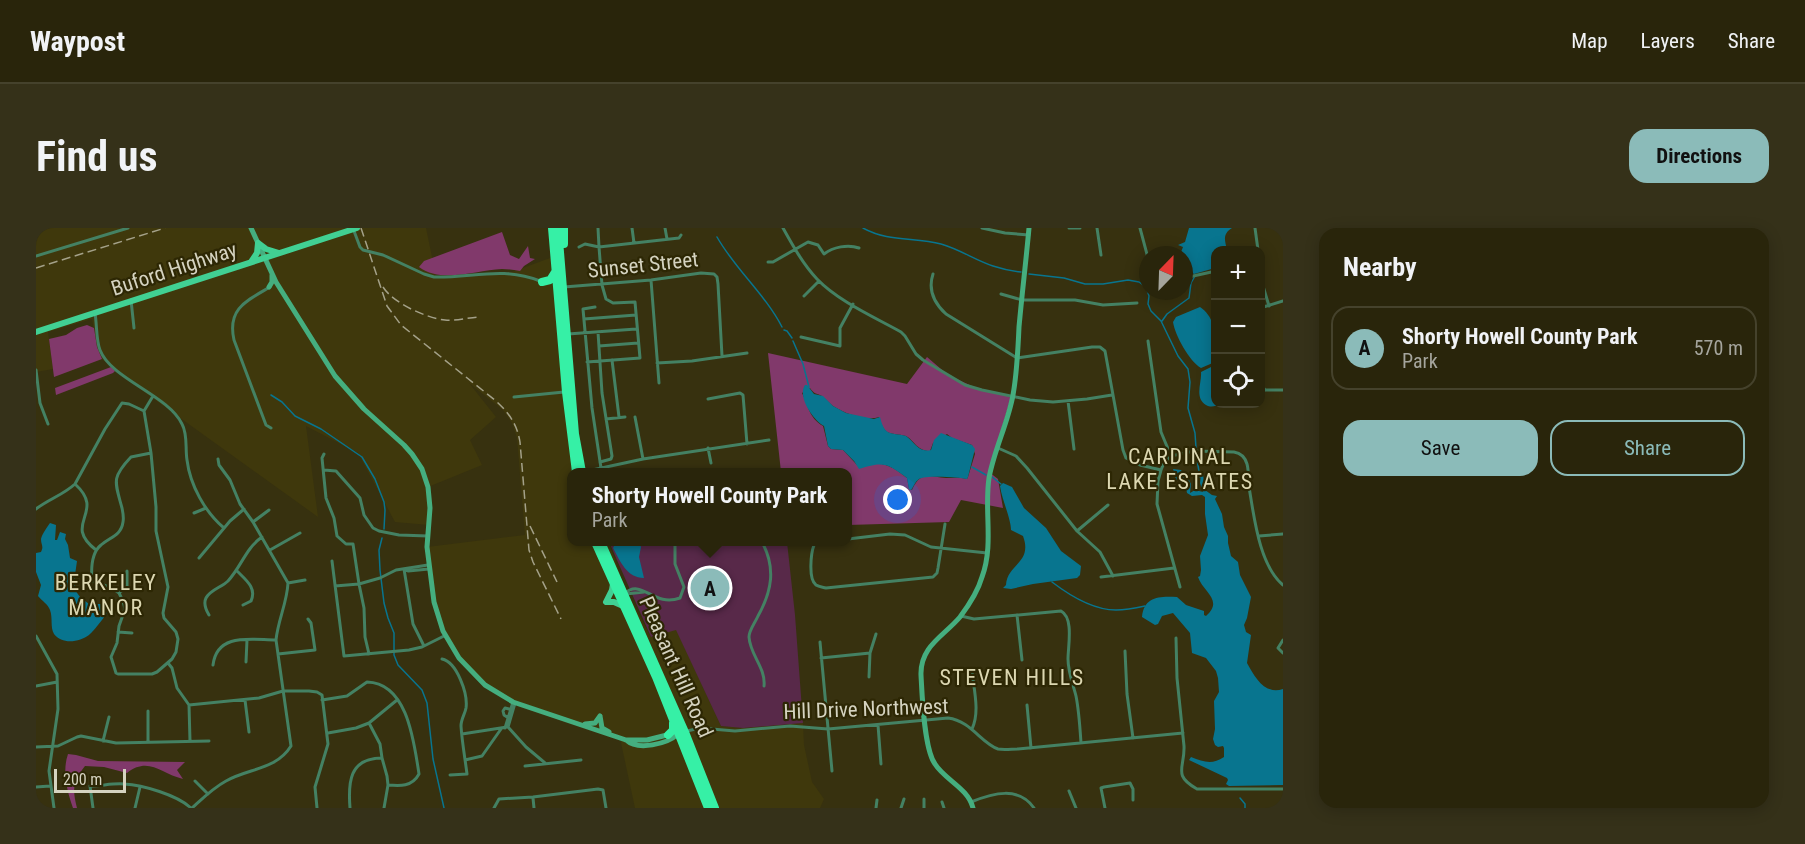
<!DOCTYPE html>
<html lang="en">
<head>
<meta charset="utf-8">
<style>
	body { margin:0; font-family:"Roboto Condensed",sans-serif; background:#353119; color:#f1f3f6 }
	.controls { position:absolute; right:18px; top:18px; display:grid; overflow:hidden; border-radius:12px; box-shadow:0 3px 15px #0003 }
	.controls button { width:54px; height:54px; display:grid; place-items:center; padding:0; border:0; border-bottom:2px solid #45422c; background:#29250b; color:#f1f3f6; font:30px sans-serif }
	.compass { position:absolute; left:1103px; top:18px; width:54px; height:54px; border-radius:50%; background:#29250b; box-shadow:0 3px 15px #0003; rotate:23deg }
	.scale { position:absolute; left:18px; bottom:15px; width:72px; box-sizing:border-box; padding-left:6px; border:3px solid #d5d3c0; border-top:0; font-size:16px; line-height:21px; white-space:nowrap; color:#d5d3c0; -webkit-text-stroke:4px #2d2704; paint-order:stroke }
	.you { position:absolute; left:862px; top:272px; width:21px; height:21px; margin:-15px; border:4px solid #fff; border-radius:50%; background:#1a73e8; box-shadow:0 0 0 9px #1a73e833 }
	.badge { display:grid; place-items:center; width:39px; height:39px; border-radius:50%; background:#8bbbb9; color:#111; font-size:20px; font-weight:700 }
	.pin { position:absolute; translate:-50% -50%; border:3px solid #fff; box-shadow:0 2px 6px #0006 }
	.popup { position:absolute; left:531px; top:240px; width:285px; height:78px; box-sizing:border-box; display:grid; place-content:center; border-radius:12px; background:#29250b; filter:drop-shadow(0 2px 4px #0005); font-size:20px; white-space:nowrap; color:#a5a59d }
	.popup b { font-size:22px; color:#f1f3f6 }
	.popup::after { content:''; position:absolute; left:50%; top:100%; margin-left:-12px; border:12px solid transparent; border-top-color:#29250b }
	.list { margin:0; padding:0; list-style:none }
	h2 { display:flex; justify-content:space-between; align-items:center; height:78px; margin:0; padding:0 24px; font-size:26px }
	h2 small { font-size:20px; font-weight:400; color:#a5a59d }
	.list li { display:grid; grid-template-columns:39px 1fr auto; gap:18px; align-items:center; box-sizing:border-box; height:84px; margin:0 12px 12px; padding:0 12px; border:2px solid #45422c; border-radius:18px }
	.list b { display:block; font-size:22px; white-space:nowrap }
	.list p { margin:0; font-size:20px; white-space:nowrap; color:#a5a59d }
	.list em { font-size:20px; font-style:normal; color:#a5a59d }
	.actions { display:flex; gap:12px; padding:18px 24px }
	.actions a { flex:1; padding:14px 0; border:2px solid #8bbbb9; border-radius:18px; text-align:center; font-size:21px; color:#8bbbb9 }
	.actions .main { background:#8bbbb9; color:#111 }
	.icon { flex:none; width:33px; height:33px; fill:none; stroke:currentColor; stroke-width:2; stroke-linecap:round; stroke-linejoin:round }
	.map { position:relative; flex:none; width:1247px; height:580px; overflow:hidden; border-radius:18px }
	header { display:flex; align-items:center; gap:36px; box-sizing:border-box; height:84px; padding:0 30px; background:#29250b; border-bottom:2px solid #45422c }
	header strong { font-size:28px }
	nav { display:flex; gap:33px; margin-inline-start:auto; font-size:21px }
	.intro { display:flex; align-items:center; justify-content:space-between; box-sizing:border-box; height:144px; padding:0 36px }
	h1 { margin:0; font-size:42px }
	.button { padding:15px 27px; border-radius:18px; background:#8bbbb9; color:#111; font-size:21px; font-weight:700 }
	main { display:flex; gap:36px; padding:0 36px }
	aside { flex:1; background:#29250b; border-radius:18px; box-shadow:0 3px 15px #0003 }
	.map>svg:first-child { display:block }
	.built { fill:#3f380c }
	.green { fill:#582949 }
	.forest { fill:#81396b; fill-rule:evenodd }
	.water { fill:#08758f }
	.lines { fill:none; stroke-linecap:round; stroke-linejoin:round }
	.stream { stroke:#08758f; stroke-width:1.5 }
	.street { stroke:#448163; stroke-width:3 }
	.secondary { stroke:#45ae7f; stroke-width:5 }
	.primary { stroke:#41d093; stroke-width:6 }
	.highway { stroke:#36f0a6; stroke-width:8 }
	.rail { stroke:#a4a189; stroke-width:1.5; stroke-dasharray:9 4.5; stroke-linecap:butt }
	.labels { text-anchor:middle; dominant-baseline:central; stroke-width:4.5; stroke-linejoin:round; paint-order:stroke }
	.street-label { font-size:21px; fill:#d5d3c0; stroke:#2d2704 }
	.neighbourhood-label { font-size:22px; letter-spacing:1.5px; fill:#dcd7b1; stroke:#2d2704 }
</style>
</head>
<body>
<header>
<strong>Waypost</strong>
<nav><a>Map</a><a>Layers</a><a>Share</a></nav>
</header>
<div class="intro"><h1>Find us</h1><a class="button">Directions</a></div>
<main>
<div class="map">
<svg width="1247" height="580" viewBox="0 0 1247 580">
	<rect width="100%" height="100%" fill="#37310f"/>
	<path class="built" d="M0 0H390L400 48 476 44 525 26 542 244H536V314H573L588 358 615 409 640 401 685 498 707 500 767 495 768 517 776 554 788 571 784 580H599L584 510 464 467 430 438 412 417 397 370 391 319 489 307 481 210 476 195 467 182 433 155 460 189 434 212 446 237 392 259 393 297 359 294 322 225 270 198 282 289 79 143 66 131 61 119 56 91 12 104 17 141 0 144Z"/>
	<path class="green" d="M573 314H751L759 387 767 495 707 500 685 498 640 402 615 409Z"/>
	<path class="forest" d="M466 4 474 27 483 31 492 18 494 30 499 31 488 38 484 43C478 42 472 41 466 41 440 42 406 56 383 39L388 33Z
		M51 97 58 100 61 119 66 131 18 149 13 111 30 107 41 100Z
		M732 125 871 156 891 129 912 147 938 159 975 169 953 244 962 251 967 280 925 272 913 294 812 297V244H745ZM774 160C778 166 780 165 786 168 790 171 793 175 797 178 809 186 831 193 843 189 849 209 853 204 870 208 879 213 881 223 894 223L897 215 911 206 916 210 936 217 939 226 932 249 931 251C924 249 917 250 910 250 893 249 885 242 876 262L873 261 871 250C860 241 846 231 831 238L821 237 807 222 795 221 792 218 787 198C773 190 772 177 766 165Z
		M75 139 79 143 77 145 20 167 19 160Z
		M32 526 40 527 62 533 149 534 141 542 147 551C125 546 113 528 91 545L68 539 49 538C37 553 36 561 41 580H37C31 563 26 543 32 526Z"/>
	<path class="water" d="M1153 0H1196C1186 6 1189 13 1191 22H1180L1179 40 1158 46 1152 42V31L1145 24 1147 19 1142 17 1149 14Z
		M1164 79C1182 91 1180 115 1179 134L1165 140C1153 133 1139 107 1137 94L1140 89Z
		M1179 137 1180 176H1184C1180 178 1175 180 1170 177 1158 170 1166 154 1165 144Z
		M769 157H771L778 166 787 168 797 178 810 185 838 191 844 189C849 209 854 204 870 208 879 214 882 225 895 222L898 212 905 205 936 217 939 221 932 249 931 251C923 249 889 247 883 251 879 254 877 259 875 262L873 261 871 250C851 235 847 233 823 241L818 233 807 222 795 221 792 218 788 198C777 192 761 168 769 157Z
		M1137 241 1145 242 1149 249 1152 250 1155 256 1154 265 1159 262 1167 264 1164 255 1165 247H1167L1169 262 1176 267 1181 268 1179 271 1186 286 1188 299 1192 308V315L1195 328 1202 334 1204 347 1215 369 1211 390 1208 397 1210 404 1215 407 1211 435C1219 449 1228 467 1247 461V557L1193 558 1190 556 1192 552 1191 550 1153 532 1155 529C1168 534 1176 537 1188 529V520L1187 518 1182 519 1179 517 1177 511 1179 501 1178 473 1183 464 1182 450 1180 443 1170 430 1156 425 1154 405 1137 385 1126 388 1122 396 1119 397 1106 389C1108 368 1124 368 1141 369L1150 377 1168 383V387L1170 388C1188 372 1167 364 1162 349L1164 348 1165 342 1164 328 1172 307 1169 286V269L1166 267 1156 268 1151 265 1150 260 1153 256 1148 251 1145 253 1138 251 1143 246 1138 244Z
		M967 255 976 259 988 280 1010 300 1025 323 1045 338 1044 347 1041 350 997 356 975 361 967 360 970 357C971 336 997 335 987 308L975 302C975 291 966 272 964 258Z
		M14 295 20 297 19 312H21L24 304 30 306 29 311 32 317 34 330 41 333 38 354 39 362 44 369 53 376H71L74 380C71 386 58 403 53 407 44 414 26 417 18 406 14 399 17 390 14 382 12 376 6 373 2 368L5 357 0 344V325L5 324C8 318 5 317 5 311 6 306 12 298 14 295Z
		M580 314H603L605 319 603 329 608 350C591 350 584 333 577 320Z"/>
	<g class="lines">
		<path class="stream" d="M827 0C852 14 879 9 905 16 923 21 939 32 957 38 966 41 975 43 985 44
			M681 9C699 41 729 66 746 99
			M993 46 1028 50 1049 56H1067L1092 52 1103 54 1110 59 1113 68 1112 76 1115 83 1125 93 1142 128 1152 141 1154 154 1152 180 1159 205 1160 220
			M1126 93 1131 86 1153 70 1155 55 1159 48
			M748 102 751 103 756 110
			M757 113 767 136 773 159
			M235 167 246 174 259 188 285 201 326 229 339 251 348 274 349 282 348 301
			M1160 226 1164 249
			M936 239 950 247
			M956 249 965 256
			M346 310 343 322 344 342 348 375 352 390 358 405V427L362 437 386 462 391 475 397 531 408 580
			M1016 354C1033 367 1058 382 1080 382 1090 382 1100 380 1109 378
			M1204 570 1209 576V580"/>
		<path class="street" d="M596 0 598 15
			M629 0 631 11
			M747 0C757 18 767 36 781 51 802 73 838 89 865 104L869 108 880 126 887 132 929 157 946 162 994 172 1017 174 1051 171 1076 167
			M946 0 969 5 993 7
			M1033 0H1044
			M1061 0 1065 27
			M1104 0 1112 30
			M1219 0 1222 22
			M318 3 324 19 327 22 347 27 388 46 398 49C436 50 467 38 504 53
			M543 19 549 16 563 19 562 0
			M0 28 92 0
			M732 34H737L772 14 782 17 788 26C797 19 812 16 823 20
			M897 46C892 61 898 75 910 86L981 130 1056 119H1064L1069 123 1087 222 1090 230 1104 237 1125 242
			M1224 48 1233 78
			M1148 50 1180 43
			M615 52 623 155
			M234 59C210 73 191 81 198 112L230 197 235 200
			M528 59 615 52 665 45 678 46 681 49 682 56 686 128
			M965 66 986 72H1039L1067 77 1101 75
			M768 68 783 53
			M95 72 98 100
			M559 79 547 81 556 180 565 240
			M1224 80 1247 73
			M59 85C61 97 60 112 64 122 75 151 132 167 146 196 152 207 149 220 151 232 154 257 169 284 188 300
			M548 91 600 87
			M562 104 566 165 576 228 575 231 564 234
			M532 106 600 101
			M765 109 804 118V100L817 76
			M1112 113 1125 204 1135 228
			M563 118 602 115
			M576 132 583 189
			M551 134 604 130 599 74 577 75 570 71 566 57 563 19 643 10 645 7
			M621 135 656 133 711 125
			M0 142 4 175 12 196
			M1224 152 1226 158 1229 162
			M1224 164 1229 162H1247
			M478 169 528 164
			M672 171 704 165 707 167 711 216
			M1032 173 1038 221
			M599 189 607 231
			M570 191 589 189
			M672 220 675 235
			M962 220 980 228 991 240 1041 303 1064 324 1077 348
			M115 225 95 229C75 250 79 254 86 280 87 285 88 289 87 294 85 308 74 309 65 317 55 325 55 341 56 353L76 360 83 365 87 373 89 381 83 398 81 415 75 429 80 445 82 446H116L121 444 136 431 140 424 142 411 140 404 128 390 127 385 132 359 120 303V279L115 225 108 183 117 168
			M288 226 286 230 290 270 298 290 301 308 310 316H317L323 356 328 380 329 409 333 426
			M288 242 300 243 324 270 328 287 337 300 343 303 363 307 392 308
			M547 244 607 231 733 212
			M39 256C71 285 25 295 60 322
			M0 281C13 271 27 267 39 256L69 201 86 175 93 176 108 183
			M158 285 170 280
			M217 294 233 282
			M1041 303 1072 277
			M1223 308 1247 306
			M812 311 854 306 869 307 895 319 951 325
			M726 314C740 340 736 363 722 388 719 395 713 402 713 409 714 427 730 440 728 458
			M786 314 778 317C775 325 772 351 780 357 783 359 787 359 790 360L897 349 901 345 902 340 909 296
			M234 322 264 305
			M163 330 194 293 208 281
			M296 333 308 428 373 422 386 419 408 408
			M368 341 377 396 388 418
			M368 341 372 343 393 341
			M201 343C210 352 221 360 215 373L207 377
			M1065 349 1138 340
			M252 355 269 352
			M299 358 323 356 344 350 360 342 392 337
			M1144 359 1121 276 1122 253 1125 242 1128 235 1135 228 1158 223 1198 224C1204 225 1209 229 1211 236 1213 243 1212 252 1213 259 1218 288 1223 337 1247 357
			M83 365 91 358V343
			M588 366C606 349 617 380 644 370L648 359 639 336V314
			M590 366 608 364
			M173 387C170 382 167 376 170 370 174 362 186 359 192 353 205 339 210 320 226 309
			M981 387 986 432
			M925 388 938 391 1025 383C1038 390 1032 418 1032 431 1032 444 1037 456 1040 468 1043 483 1044 500 1045 515
			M82 404 96 405
			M0 408 21 446 22 481 13 543 18 580
			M1140 410 1141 450 1148 518C1149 540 1136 547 1161 561H1247
			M1247 412 1242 420 1247 425
			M784 414 796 543
			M1089 423 1091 466 1097 510
			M242 426 279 422 275 395 272 391
			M785 430 834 425
			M406 431C421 434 432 466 430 480 429 486 425 491 425 498 426 514 429 530 431 546L414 547
			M210 434 211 412
			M132 435 136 440 141 460 153 477 154 513
			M177 437C181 404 216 412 240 412
			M936 444C938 462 944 484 936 501
			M833 449 834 425 840 406
			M0 458 21 454
			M209 472 213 504
			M286 472 311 468 331 454C372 455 378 515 383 546 376 559 364 558 352 557
			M153 477 223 470 247 463H273L281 464 286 467 292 516 279 559 281 580
			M991 477 995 520
			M112 483V514
			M471 489 468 487 467 483 469 480 473 481
			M333 495 344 516 346 530 351 548 352 557 348 580
			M842 497 845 536
			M472 499 490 519 509 535
			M472 499 479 475
			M469 500 477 474
			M651 503 664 500 699 503 754 498 792 501 912 490C935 493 945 515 962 521 968 522 976 521 982 521L1147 505
			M292 505 320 500 333 495 361 472
			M426 506 471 499
			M67 513 73 489
			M0 519 22 518 41 509 45 508 80 515 173 513
			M429 532 446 528 465 501
			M489 538 545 532
			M159 553 172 566
			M0 559 14 558
			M1033 563 1040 580
			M497 570 498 580
			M906 574 908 580
			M935 574C957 565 983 558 998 580
			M57 580 54 558C65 558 77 555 88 556 107 557 141 567 155 580
			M99 580 104 559
			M156 580C167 570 177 560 190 553 213 540 240 542 255 518L240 412C242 392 251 375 252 355L217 294 204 276 194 252 183 237 182 231
			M314 580C312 555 313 530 346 530
			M458 580 463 571 497 569 562 561 567 562 570 580
			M840 580 841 572
			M865 580 868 571
			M888 580V571
			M1069 580 1065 560 1068 559 1094 555 1097 561V572"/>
		<path class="secondary" d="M215 0 240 54 299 148 328 181 368 217 376 226 386 241 392 259 394 280 391 319 398 374 407 403 423 430 449 457 477 474 590 512C602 523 631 516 642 506
			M233 59 236 54V47
			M564 488 566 500 573 504
			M549 496 559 495 564 488
			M590 512H611L635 506
			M937 580C932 560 909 552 899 536 888 521 886 466 885 447 884 418 908 408 924 389 933 377 942 363 946 349 958 317 948 283 953 250 958 222 972 195 977 167 981 145 982 122 983 99 986 66 990 33 993 0"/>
		<path class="primary" d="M222 15 230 21 243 25
			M215 34 221 25 222 15
			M0 104 321 0
			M577 356 576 362 570 374H578L587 378"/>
		<path class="highway" d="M516 0 530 164 540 244
			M522 0 539 206 546 244
			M528 0V16
			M506 54 514 52 519 44
			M559 314 620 449 672 580
			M565 314 649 504 679 580
			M632 507 637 502V495"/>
		<path class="rail" d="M325 0 351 78 365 97 460 173C473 185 481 196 484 214L493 322 497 334 525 391
			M0 40 129 0
			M347 59C357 75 390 90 409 92 419 93 431 90 442 89
			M494 298 521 354"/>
	</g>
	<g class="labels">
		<g class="street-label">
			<text transform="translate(607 37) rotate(-6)">Sunset Street</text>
			<text transform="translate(138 41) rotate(-18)">Buford Highway</text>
			<text transform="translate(640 439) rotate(66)">Pleasant Hill Road</text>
			<text transform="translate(830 481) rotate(-2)">Hill Drive Northwest</text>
		</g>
		<g class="neighbourhood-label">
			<text x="1144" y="228">CARDINAL<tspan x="1144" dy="25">LAKE ESTATES</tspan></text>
			<text x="70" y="354">BERKELEY<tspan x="70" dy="25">MANOR</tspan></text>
			<text x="976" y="449">STEVEN HILLS</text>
		</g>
	</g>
</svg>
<div class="controls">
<button>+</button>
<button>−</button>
<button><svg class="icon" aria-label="locate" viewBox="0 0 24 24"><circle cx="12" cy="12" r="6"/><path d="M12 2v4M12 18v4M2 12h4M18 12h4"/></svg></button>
</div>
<svg class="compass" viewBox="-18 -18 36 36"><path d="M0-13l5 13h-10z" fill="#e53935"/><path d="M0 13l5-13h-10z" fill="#a5a59d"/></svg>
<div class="scale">200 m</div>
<div class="you"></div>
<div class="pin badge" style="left:674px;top:360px">A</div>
<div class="popup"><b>Shorty Howell County Park</b>Park</div>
</div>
<aside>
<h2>Nearby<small></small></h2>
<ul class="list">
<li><span class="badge">A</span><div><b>Shorty Howell County Park</b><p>Park</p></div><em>570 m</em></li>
</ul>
<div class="actions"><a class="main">Save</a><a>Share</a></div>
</aside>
</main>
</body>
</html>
